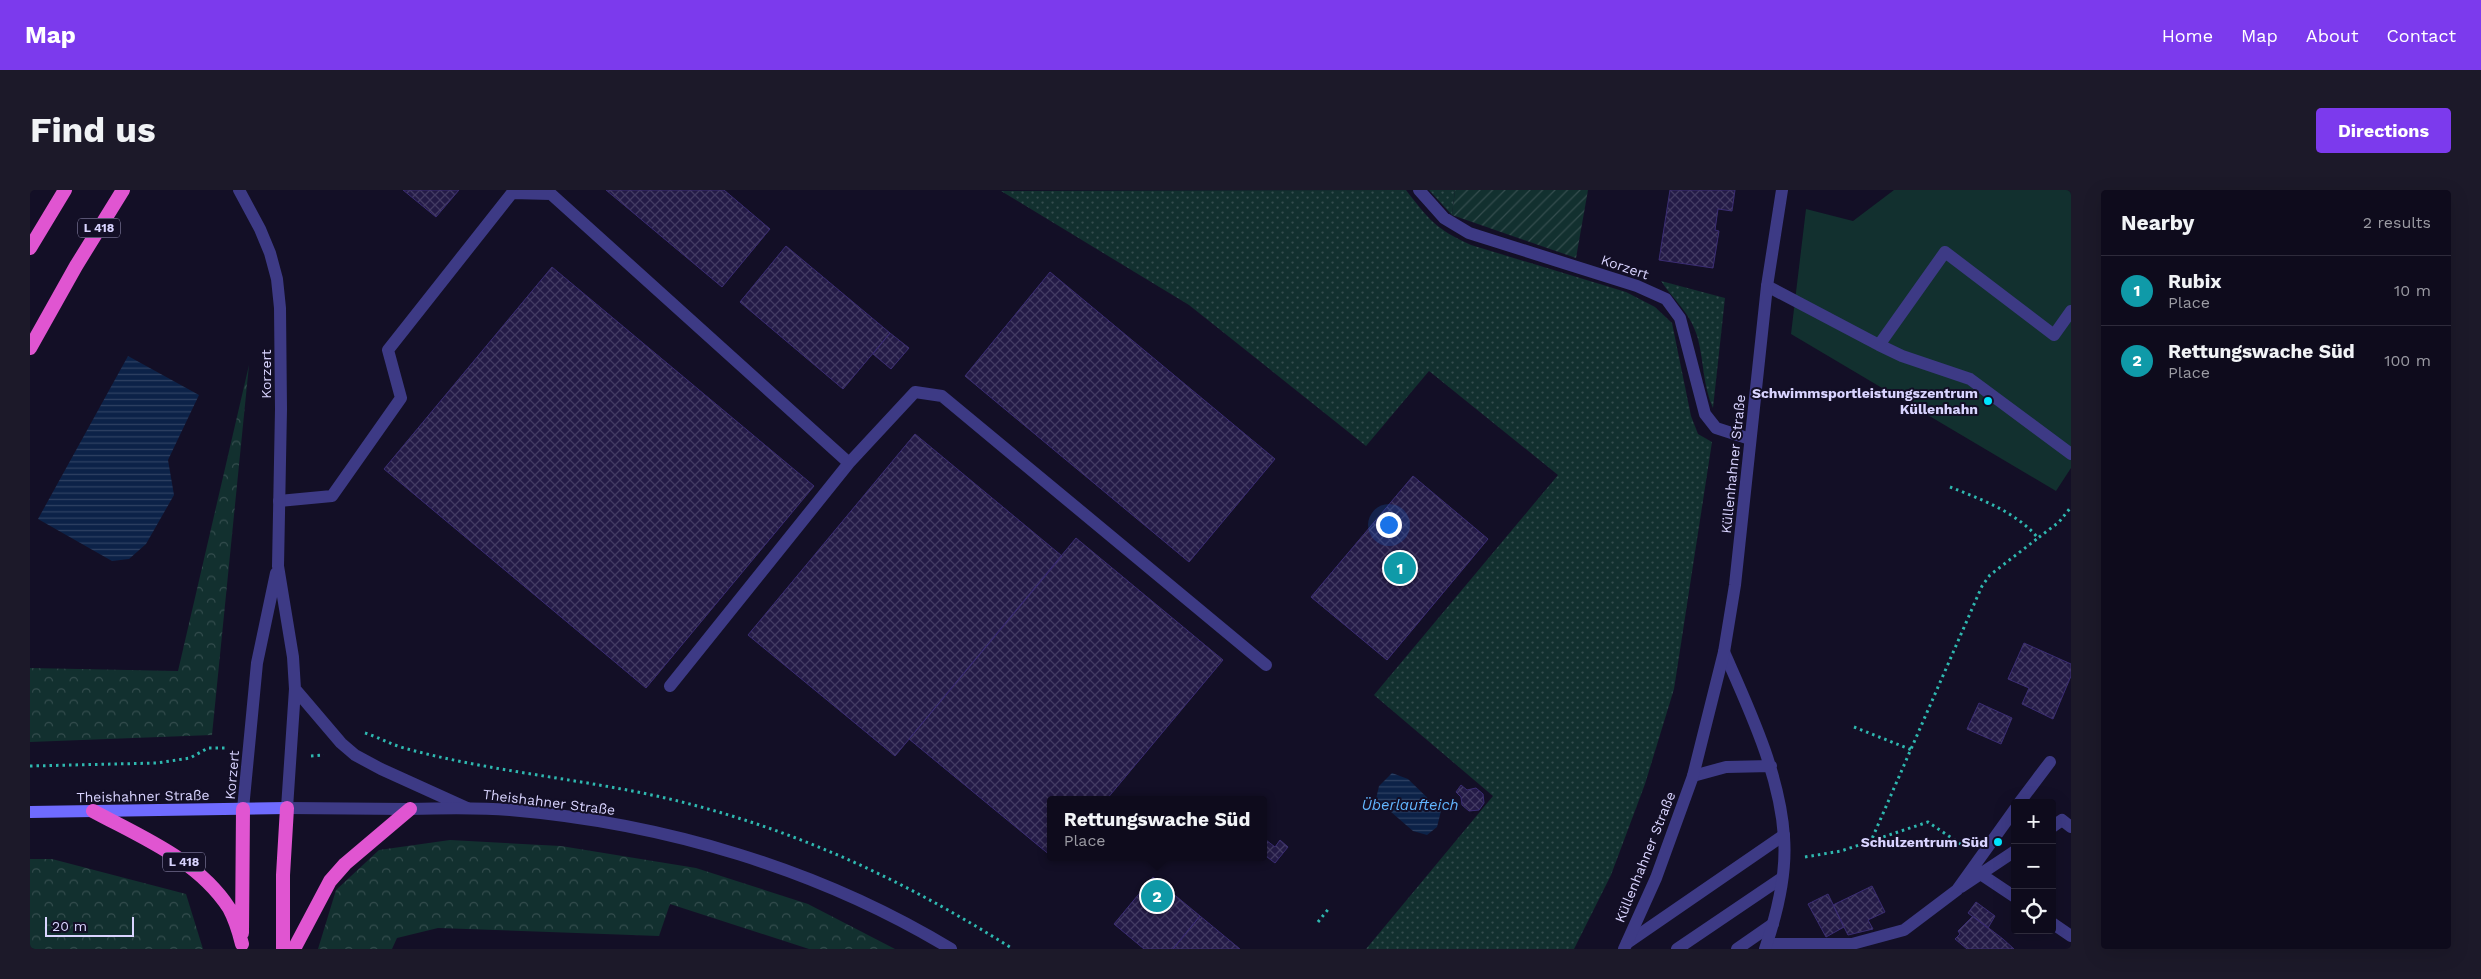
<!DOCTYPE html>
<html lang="en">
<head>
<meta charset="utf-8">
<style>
	body { margin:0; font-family:"Work Sans",sans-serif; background:#1c1929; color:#f1f3f6 }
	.controls { position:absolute; right:15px; bottom:15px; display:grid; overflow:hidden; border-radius:5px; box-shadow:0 5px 20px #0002 }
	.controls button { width:45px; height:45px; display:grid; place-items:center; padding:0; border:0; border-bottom:1px solid #2e2b3b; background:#0e0b1c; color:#f1f3f6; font:25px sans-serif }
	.scale { position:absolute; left:15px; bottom:12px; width:89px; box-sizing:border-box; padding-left:5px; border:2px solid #d9d4ff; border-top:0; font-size:14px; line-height:18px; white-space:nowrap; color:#d9d4ff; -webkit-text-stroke:4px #130f26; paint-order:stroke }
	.you { position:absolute; left:1358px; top:334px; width:18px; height:18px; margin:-12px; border:4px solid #fff; border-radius:50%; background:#1a73e8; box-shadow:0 0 0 8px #1a73e833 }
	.badge { display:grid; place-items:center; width:32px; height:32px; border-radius:50%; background:#7c3aed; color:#fff; font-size:16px; font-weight:700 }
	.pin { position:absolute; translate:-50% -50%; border:2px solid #fff; box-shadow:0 1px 5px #0006 }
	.popup { position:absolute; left:1017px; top:606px; width:220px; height:65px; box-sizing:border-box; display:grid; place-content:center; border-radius:5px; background:#0e0b1c; filter:drop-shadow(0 1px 4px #0005); font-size:16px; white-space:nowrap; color:#9b9ba3 }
	.popup b { font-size:19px; color:#f1f3f6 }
	.popup::after { content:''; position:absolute; left:50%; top:100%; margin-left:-10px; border:10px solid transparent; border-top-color:#0e0b1c }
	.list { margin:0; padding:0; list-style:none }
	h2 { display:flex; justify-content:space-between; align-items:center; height:65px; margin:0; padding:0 20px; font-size:21px }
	h2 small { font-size:16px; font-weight:400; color:#9b9ba3 }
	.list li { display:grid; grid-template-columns:32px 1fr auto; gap:15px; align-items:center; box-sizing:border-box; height:70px; padding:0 20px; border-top:1px solid #2e2b3b }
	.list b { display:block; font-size:19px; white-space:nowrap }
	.list p { margin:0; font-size:16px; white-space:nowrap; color:#9b9ba3 }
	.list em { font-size:16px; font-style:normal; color:#9b9ba3 }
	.icon { flex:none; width:28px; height:28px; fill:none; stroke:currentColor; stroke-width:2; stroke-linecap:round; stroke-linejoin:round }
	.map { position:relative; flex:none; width:2041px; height:759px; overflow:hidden; border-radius:5px }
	header { display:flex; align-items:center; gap:30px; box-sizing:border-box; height:70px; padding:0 25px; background:#7c3aed; color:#fff }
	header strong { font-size:24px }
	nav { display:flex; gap:28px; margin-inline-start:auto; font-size:18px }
	.intro { display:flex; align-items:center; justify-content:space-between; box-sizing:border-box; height:120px; padding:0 30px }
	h1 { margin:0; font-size:35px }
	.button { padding:12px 22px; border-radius:5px; background:#7c3aed; color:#fff; font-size:18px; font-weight:700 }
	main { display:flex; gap:30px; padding:0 30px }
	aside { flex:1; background:#0e0b1c; border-radius:5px; box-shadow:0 5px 20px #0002 }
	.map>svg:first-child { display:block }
	.grass { fill:url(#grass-dots) }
	.forest { fill:url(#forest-crowns) }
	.garden { fill:url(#garden-furrows) }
	.pitch { fill:#12302f }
	.water { fill:url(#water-rules) }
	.building { fill:url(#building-cross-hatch); stroke:#3b2d73 }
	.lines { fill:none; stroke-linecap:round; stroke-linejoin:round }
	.path { stroke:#2fb8b0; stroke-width:3; stroke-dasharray:2.5 4; stroke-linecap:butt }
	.service { stroke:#3d3a85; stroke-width:12 }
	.minor { stroke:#3d3a85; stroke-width:12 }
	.tertiary { stroke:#3d3a85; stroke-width:12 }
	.secondary { stroke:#6f6bff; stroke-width:12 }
	.trunk { stroke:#e055d1; stroke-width:14 }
	.poi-dot { fill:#00e5ff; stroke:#130f26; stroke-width:2 }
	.labels { text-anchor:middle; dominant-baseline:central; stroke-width:4; stroke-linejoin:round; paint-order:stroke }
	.shield { fill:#130f26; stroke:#9e99be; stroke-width:1 }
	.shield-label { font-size:12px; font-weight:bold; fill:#d9d4ff }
	.street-label { font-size:14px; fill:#d9d4ff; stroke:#130f26 }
	.poi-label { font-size:14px; font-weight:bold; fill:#d9d4ff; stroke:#130f26; text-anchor:end }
	.water-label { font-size:15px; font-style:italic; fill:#62b6ff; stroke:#130f26 }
</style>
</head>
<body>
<header>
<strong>Map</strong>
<nav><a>Home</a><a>Map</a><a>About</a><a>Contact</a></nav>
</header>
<div class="intro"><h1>Find us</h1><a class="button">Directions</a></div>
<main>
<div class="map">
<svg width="2041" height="759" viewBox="0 0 2041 759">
	<defs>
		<pattern id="grass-dots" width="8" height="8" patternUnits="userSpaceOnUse" patternTransform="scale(1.25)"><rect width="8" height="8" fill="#12302f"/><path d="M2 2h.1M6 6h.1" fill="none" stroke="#344d4e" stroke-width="1.8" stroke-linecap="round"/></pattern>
		<pattern id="forest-crowns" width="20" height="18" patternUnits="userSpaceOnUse" patternTransform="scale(1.25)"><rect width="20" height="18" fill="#12302f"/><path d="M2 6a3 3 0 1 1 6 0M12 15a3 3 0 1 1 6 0" fill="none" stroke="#344d4e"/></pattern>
		<pattern id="garden-furrows" width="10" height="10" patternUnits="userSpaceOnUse" patternTransform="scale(1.25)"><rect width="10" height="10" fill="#12302f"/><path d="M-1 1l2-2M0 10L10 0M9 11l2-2" fill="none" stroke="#344d4e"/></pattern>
		<pattern id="water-rules" width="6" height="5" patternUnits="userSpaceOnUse" patternTransform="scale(1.25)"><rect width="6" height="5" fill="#0c2248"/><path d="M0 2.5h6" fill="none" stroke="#2f4163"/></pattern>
		<pattern id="building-cross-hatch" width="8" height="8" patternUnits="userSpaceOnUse" patternTransform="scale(1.25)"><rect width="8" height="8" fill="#241b47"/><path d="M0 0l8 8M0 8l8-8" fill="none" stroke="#433b63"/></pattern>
	</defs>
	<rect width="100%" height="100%" fill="#130f26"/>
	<path class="grass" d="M1376 0C1399 30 1406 39 1441 55L1596 102 1625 117 1642 133 1661 226 1668 244 1682 252 1644 499 1615 594 1581 685 1544 759H1336L1463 606 1344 505 1528 285 1399 181 1336 256 1159 115 971 1Z
		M1399 0H1425L1422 25Z
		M1631 91 1695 108 1683 218C1673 196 1674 173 1668 149 1661 123 1645 112 1631 91Z"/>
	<path class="forest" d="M219 175 182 545 0 552V478L148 481Z
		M420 650 531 656 666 678 778 714 865 759H779L640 714 629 746 408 738 367 748 362 759H288L306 700 349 660Z
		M0 669H22L156 704 173 759H0Z"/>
	<path class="garden" d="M1425 0H1558L1546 68 1422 25Z"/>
	<path class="pitch" d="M1864 0H2041V278L2026 301 1761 144 1776 19 1823 31Z"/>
	<path class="water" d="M98 166 169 205 138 270 144 305 116 354 99 369 82 371 8 329Z
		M1362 583 1378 589 1411 621 1407 637 1397 645 1383 641 1346 609 1349 596Z"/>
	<path class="building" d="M373 0H429L406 27Z
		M576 0H694L740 39 692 97Z
		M1640 0H1705L1702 21 1688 19 1685 40 1689 41 1683 78 1629 70Z
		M756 56 860 143 813 199 710 112Z
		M522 77 784 296 616 498 354 279Z
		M1020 82 1245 269 1159 372 935 186Z
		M860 143 879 158 861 179 843 164Z
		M885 244 1032 366 865 566 718 445Z
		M1383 286 1458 349 1357 470 1281 407Z
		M1046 348 1193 470 1076 610H1021V666L879 549Z
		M1994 453 2041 474V486L2023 529 1992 514 1999 498 1978 489Z
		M1949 513 1982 528 1971 554 1937 539Z
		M1431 595 1437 600 1446 598 1453 604 1454 613 1449 620 1439 621 1432 615 1431 607 1426 602Z
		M1236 650 1245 657 1250 650 1258 657 1245 673 1233 664V653Z
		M1123 687 1170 726 1143 759H1114L1084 734Z
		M1842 696 1855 722 1838 730 1843 739 1818 745 1803 715Z
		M1798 704 1814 737 1796 747 1778 714Z
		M1946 712 1965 726 1958 738 1938 723Z
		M1170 726 1210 759H1143Z
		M1943 726 1973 749 1984 759H1937L1925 749 1930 744 1928 741Z"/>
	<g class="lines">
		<path class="path" d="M1920 297C1951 309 1986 322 2008 348L2029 332 2041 317
			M1824 537 1882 560
			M335 543C348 547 360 554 374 558 463 583 561 589 652 612 774 643 877 692 983 759
			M281 566 294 565
			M0 576 127 573 160 568 178 558H197
			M1841 651 1898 632 1932 655
			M1775 667 1811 661 1841 651 1952 396 1960 385 2008 348
			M1288 732 1300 717"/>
		<path class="service" d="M1737 96 1849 155 1915 62 2024 145 2041 121
			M1849 155 1872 166 1940 189 2041 264
			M249 311 302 306 371 208 358 160 482 3 521 4 819 273 885 202 912 206 1236 475
			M640 496 819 273
			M1989 613 2020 572
			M2022 637 2032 630 2041 637
			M1952 685 1985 707
			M1931 697 1985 661
			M2022 733 2041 746
			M1597 753 1754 645
			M1737 754H1822L1874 740 1927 700 1985 619
			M1647 759 1752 688
			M1707 759 1743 734"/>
		<path class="minor" d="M209 0 230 39 240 63 247 89 250 118 251 219 248 376 263 467 265 499 257 618
			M1389 0 1414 28 1439 43 1607 96 1636 109 1650 128 1675 224 1686 238 1720 249
			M1694 462C1719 519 1750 584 1754 647 1757 684 1747 724 1735 759
			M265 499 311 553 325 565 351 579 437 618
			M1663 586 1696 577 1741 576
			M213 619 227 473 246 383"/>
		<path class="tertiary" d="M257 618C298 618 338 619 378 619 412 618 446 617 480 620 634 633 789 679 921 759
			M1594 759 1626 688 1663 586 1694 462 1705 395 1737 96 1752 0"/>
		<path class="secondary" d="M0 622 257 618"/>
		<path class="trunk" d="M0 58 35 0
			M0 158 46 76 93 0
			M63 621C111 647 168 670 199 718 205 729 209 742 212 754
			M212 743 213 619
			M253 759V685L257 618
			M264 759 300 691 315 674 380 619"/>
	</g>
	<g class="poi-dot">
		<circle cx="1958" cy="211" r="5"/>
		<circle cx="1968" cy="652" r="5"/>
	</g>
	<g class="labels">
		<g class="shield">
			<rect x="48" y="28.5" width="42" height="19" rx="4"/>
			<rect x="133" y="662.5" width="42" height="19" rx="4"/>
		</g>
		<g class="shield-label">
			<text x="69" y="38">L 418</text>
			<text x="154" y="672">L 418</text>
		</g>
		<g class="street-label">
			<text transform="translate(1595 77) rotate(19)">Korzert</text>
			<text transform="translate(236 184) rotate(-90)">Korzert</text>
			<text transform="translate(1703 274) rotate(-84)">Küllenhahner Straße</text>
			<text transform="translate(202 585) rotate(-85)">Korzert</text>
			<text transform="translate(113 606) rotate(-1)">Theishahner Straße</text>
			<text transform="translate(519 612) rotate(7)">Theishahner Straße</text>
			<text transform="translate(1615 667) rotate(-68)">Küllenhahner Straße</text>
		</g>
		<g class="poi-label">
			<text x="1948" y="203">Schwimmsportleistungszentrum<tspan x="1948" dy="16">Küllenhahn</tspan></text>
			<text x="1958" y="652">Schulzentrum Süd</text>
		</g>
		<g class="water-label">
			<text x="1380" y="615">Überlaufteich</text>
		</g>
	</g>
</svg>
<div class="controls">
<button>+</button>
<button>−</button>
<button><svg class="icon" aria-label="locate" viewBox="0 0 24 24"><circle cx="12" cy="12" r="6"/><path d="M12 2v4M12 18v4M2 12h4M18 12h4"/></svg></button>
</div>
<div class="scale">20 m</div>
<div class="you"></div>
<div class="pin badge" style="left:1370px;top:378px;background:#0f9aa8">1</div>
<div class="pin badge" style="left:1127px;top:706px;background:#0f9aa8">2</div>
<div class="popup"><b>Rettungswache Süd</b>Place</div>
</div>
<aside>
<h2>Nearby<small>2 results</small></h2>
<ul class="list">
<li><span class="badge" style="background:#0f9aa8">1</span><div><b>Rubix</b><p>Place</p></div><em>10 m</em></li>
<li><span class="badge" style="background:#0f9aa8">2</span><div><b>Rettungswache Süd</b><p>Place</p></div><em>100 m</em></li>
</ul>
</aside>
</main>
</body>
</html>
